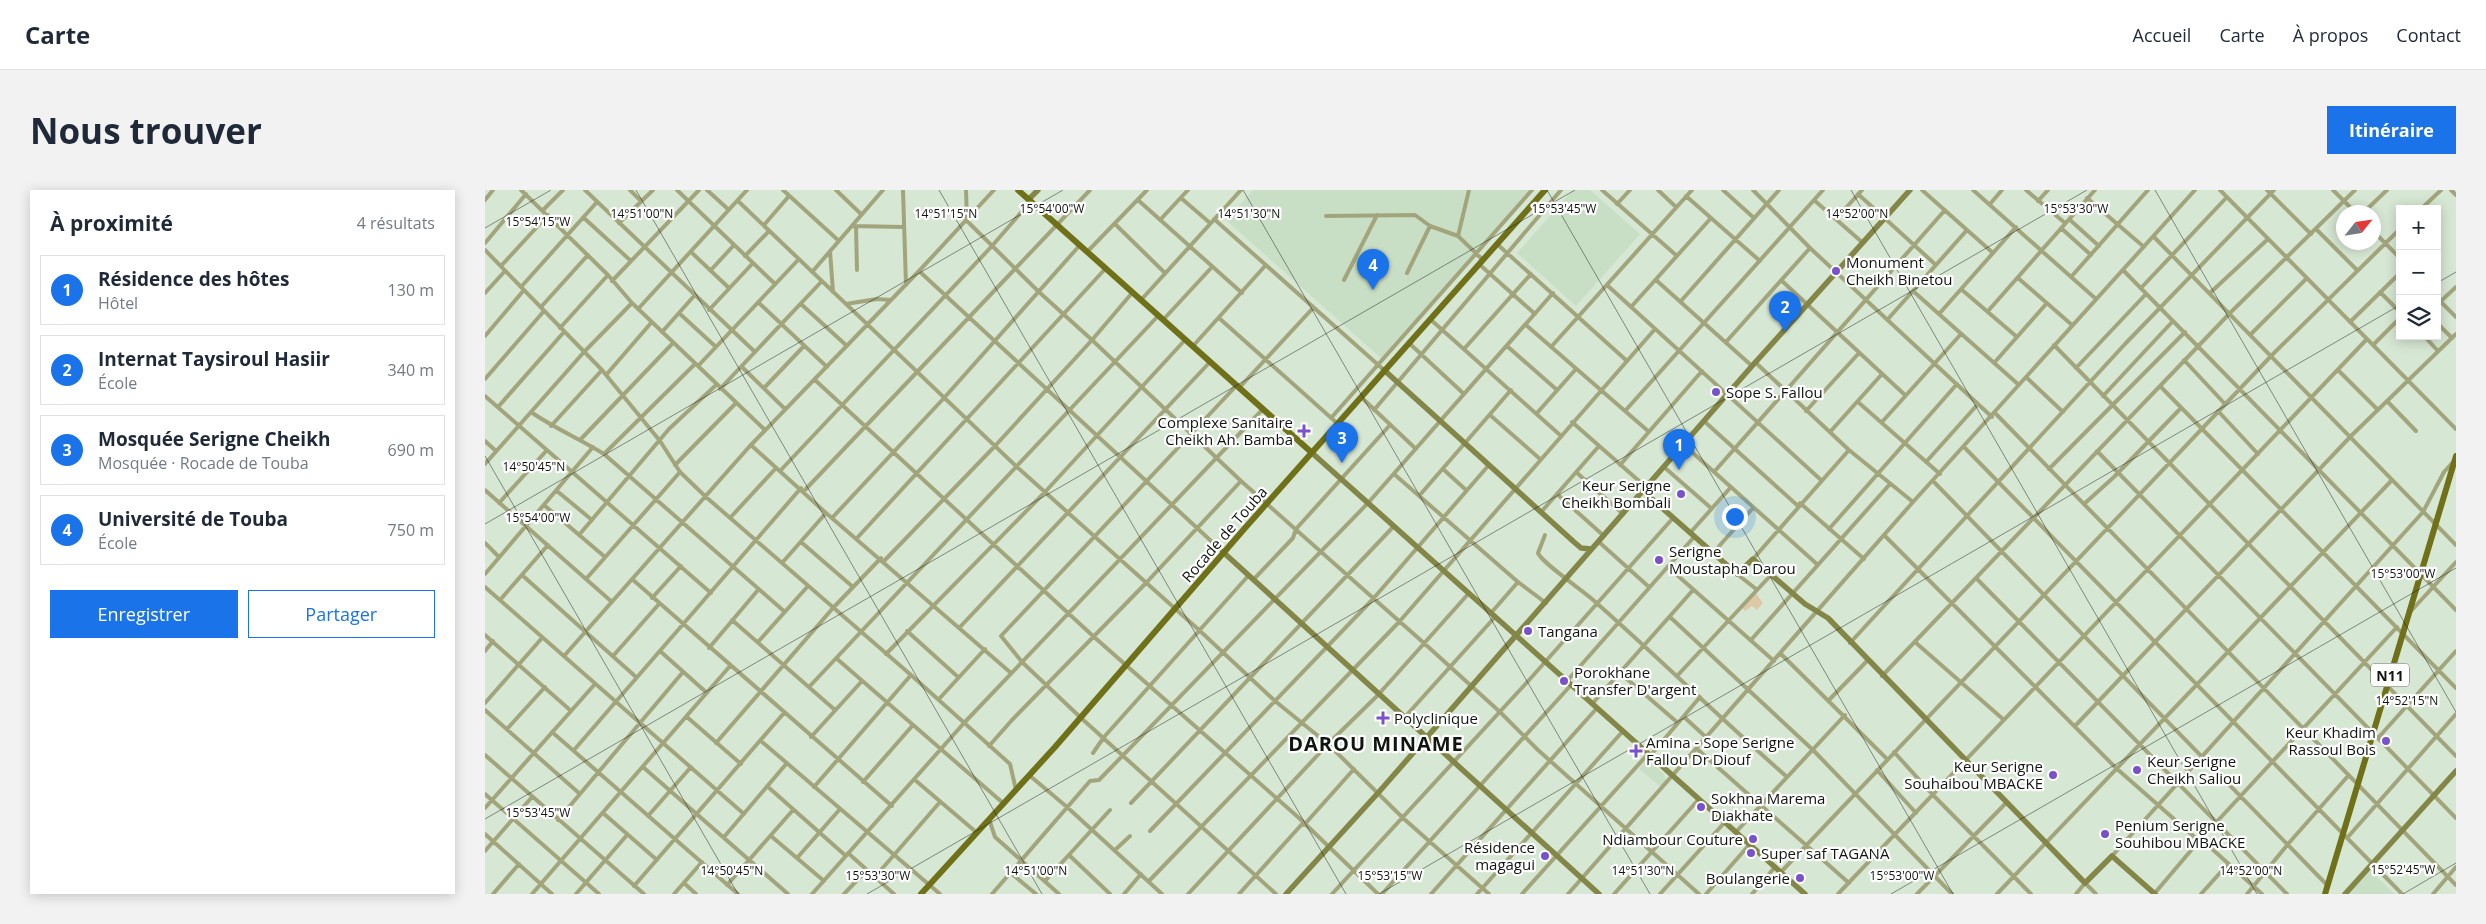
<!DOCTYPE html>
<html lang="fr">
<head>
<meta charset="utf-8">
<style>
	body { margin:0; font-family:"Open Sans",sans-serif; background:#f2f2f3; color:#1f2937 }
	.controls { position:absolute; right:15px; top:15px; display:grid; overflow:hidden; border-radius:0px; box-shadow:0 2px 12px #0003 }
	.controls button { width:45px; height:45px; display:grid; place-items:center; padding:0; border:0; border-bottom:1px solid #e0e1e3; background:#fff; color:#1f2937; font:25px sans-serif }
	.compass { position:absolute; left:1851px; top:15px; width:45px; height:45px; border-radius:50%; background:#fff; box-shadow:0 2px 12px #0003; rotate:60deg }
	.you { position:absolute; left:1249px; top:326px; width:18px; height:18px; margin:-12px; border:4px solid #fff; border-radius:50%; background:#1a73e8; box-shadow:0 0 0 8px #1a73e833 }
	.badge { display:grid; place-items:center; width:32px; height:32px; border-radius:50%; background:#1a73e8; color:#fff; font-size:16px; font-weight:700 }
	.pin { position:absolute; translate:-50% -41px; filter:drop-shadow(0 1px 2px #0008) }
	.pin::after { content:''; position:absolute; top:26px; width:18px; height:15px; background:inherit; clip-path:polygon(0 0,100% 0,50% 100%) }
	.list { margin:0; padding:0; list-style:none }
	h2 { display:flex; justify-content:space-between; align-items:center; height:65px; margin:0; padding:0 20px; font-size:21px }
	h2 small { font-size:16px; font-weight:400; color:#747a83 }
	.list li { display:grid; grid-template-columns:32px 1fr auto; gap:15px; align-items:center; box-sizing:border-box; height:70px; margin:0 10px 10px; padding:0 10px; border:1px solid #e0e1e3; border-radius:0px }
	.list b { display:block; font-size:19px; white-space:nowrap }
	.list p { margin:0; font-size:16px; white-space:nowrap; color:#747a83 }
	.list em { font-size:16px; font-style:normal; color:#747a83 }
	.actions { display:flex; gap:10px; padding:15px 20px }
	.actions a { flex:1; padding:11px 0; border:1px solid #1a73e8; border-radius:0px; text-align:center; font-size:18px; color:#1a73e8 }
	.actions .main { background:#1a73e8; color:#fff }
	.icon { flex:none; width:28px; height:28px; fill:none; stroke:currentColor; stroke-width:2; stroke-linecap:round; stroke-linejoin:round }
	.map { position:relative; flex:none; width:1971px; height:704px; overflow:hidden; border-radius:0px }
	header { display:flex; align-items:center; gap:30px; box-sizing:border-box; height:70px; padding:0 25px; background:#fff; border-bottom:1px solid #e0e1e3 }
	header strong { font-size:24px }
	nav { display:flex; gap:28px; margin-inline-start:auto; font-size:18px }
	.intro { display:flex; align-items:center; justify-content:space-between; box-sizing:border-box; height:120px; padding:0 30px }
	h1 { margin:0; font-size:35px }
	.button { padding:12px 22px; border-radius:0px; background:#1a73e8; color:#fff; font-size:18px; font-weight:700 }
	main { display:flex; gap:30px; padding:0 30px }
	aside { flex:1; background:#fff; border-radius:0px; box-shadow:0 2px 12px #0003 }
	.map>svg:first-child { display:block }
	.built { fill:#c9dfc5 }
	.green { fill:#ddc9a8 }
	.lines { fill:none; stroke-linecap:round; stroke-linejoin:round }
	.street { stroke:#a2a57c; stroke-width:4 }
	.secondary { stroke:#848648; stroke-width:5.5 }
	.primary { stroke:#6f7018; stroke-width:6 }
	.ticks { fill:none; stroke:#10150f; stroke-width:1; stroke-opacity:0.45 }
	.poi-dot { fill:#7851cb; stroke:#fff; stroke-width:2 }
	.labels { text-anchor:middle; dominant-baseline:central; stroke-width:4.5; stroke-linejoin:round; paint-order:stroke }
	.shield { fill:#fff; stroke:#585b57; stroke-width:1 }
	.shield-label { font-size:14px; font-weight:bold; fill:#10150f }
	.poi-label { font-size:15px; fill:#10150f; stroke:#fff; text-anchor:start }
	.street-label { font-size:15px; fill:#10150f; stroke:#fff }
	.district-label { font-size:20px; font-weight:bold; letter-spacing:1px; fill:#10150f; stroke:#fff }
	.ticks-label { font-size:12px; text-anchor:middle; fill:#10150f; stroke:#fff; stroke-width:4.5; stroke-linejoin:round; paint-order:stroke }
</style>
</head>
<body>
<header>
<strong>Carte</strong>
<nav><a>Accueil</a><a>Carte</a><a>À propos</a><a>Contact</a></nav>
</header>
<div class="intro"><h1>Nous trouver</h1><a class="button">Itinéraire</a></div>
<main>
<aside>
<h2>À proximité<small>4 résultats</small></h2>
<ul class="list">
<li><span class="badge">1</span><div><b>Résidence des hôtes</b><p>Hôtel</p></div><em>130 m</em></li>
<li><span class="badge">2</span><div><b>Internat Taysiroul Hasiir</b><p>École</p></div><em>340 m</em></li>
<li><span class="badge">3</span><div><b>Mosquée Serigne Cheikh</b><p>Mosquée · Rocade de Touba</p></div><em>690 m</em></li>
<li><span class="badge">4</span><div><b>Université de Touba</b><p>École</p></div><em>750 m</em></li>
</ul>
<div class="actions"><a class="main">Enregistrer</a><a>Partager</a></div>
</aside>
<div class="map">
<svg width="1971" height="704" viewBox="0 0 1971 704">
	<rect width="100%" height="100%" fill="#d6e7d3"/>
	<path class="built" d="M768 0H1044L897 169 741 30Z
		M1088 0H1105L1155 44 1091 116 1032 63Z
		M1162 569 1179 584 1181 591 1176 597 1154 579Z
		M1884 680 1910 704H1862Z"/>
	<path class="green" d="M1270 402 1278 413 1272 420 1267 416 1260 421 1256 417Z"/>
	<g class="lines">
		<path class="street" d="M36 0 123 85 147 113 280 240
			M100 0 270 162
			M145 0 156 11
			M192 0 290 94
			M222 0 244 20
			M298 0 354 51
			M351 0 376 24
			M418 0 421 95
			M481 0 482 31 554 102 607 150 756 291 940 454 1015 522 1053 560 1214 704
			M1117 0 1192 66
			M1173 0 1191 17
			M1238 0 1269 28
			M1268 0 1325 58 1507 227
			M1437 0 1508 63
			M1488 0 1611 109
			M1541 0 1580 33
			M1735 0 1971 239
			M1782 0 1826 44
			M1848 0 1870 22
			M1966 0 1971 5
			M1373 4 1451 75
			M1201 6 1275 71
			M696 8 725 33
			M1602 8 1659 57
			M0 10 8 0
			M653 10 757 103
			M1329 10 1378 53
			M253 11 532 277 714 440 790 511 843 554 918 628 1004 704
			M1553 11 1563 0
			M1132 14 1145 0
			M1505 14 1517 0
			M1936 19 1956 0
			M58 20 78 0
			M1879 22 1902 0
			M841 26 930 25 945 36 973 46 998 70
			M99 28 146 71
			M729 29 899 180
			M1351 29 1377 0
			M1584 29 1614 56
			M675 30 703 0
			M134 33 168 0
			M279 35 304 6
			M631 35 680 83
			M367 36 419 37
			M371 36 372 80
			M1576 38 1606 65
			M1831 39 1872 80
			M1888 41 1915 68
			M973 46 984 0
			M1669 47 1971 355
			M0 53 41 4
			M1012 54 1142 171
			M0 60 117 180 175 251 195 282 221 307 426 485 525 574 531 600
			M345 61 348 102
			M206 62 244 98
			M602 62 662 0
			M260 66 284 41
			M994 74 1050 124
			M16 76 63 25
			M226 80 249 55
			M1638 80 1971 420
			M434 81 738 362
			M327 82 398 0
			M922 83 945 36
			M1586 87 1663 0
			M1533 88 1587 135
			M859 90 892 25
			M1171 90 1267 176
			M1296 90 1420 205
			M127 91 214 0
			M1122 95 1336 290
			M36 97 112 12
			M1656 98 1742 7
			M1476 99 1532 147
			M1428 101 1534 195
			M1895 102 1915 122
			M0 103 20 81
			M1725 103 1783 49
			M1952 108 1971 127
			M656 110 756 0
			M1196 111 1294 0
			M1956 111 1971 97
			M273 112 342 177
			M316 114 362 156
			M361 114 392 109 406 110
			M56 117 103 65
			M1146 117 1226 28
			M153 119 262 0
			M224 120 268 73
			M1503 121 1610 0
			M194 123 231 157
			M1454 124 1531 37
			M734 128 853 234
			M945 129 1075 245
			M1403 129 1482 40
			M678 130 727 77
			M1865 132 1915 83
			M1952 133 1967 148
			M1041 135 1163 241
			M75 138 123 85
			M177 142 209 106
			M1766 144 1822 88
			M0 146 39 100
			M1939 146 1953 161
			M1241 152 1325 58
			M924 153 979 204
			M1569 155 1971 566
			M1888 155 1915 128
			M708 156 780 76
			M1022 156 1072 200
			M1066 157 1207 0
			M979 159 1046 84
			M1699 170 1740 214
			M1270 172 1364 260 1428 312
			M1509 173 1562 113
			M213 176 314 69
			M257 177 300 219
			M1591 178 1661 104
			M1853 180 1893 220
			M121 185 166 133
			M1541 187 1578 222
			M0 189 59 121
			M330 190 608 446 814 628 893 704
			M752 195 516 446 537 472 595 527 791 704
			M1675 196 1971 498
			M279 198 319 156
			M754 198 828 118
			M235 199 337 91
			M0 206 226 403
			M1618 206 1688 131
			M876 207 931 259
			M1902 211 1931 241
			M1373 212 1455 284
			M13 217 79 142
			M889 220 1076 0
			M1140 221 1338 0
			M1321 221 1374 163
			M1733 221 1773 264
			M46 222C69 238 95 249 119 264L300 422
			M1052 223 1091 179
			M1510 223 1971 695
			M1005 225 1055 269
			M846 228 1047 0
			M1219 231 1313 316
			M1087 232 1162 298
			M1397 232 1476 144
			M66 236 117 180
			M1345 242 1397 184
			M95 250 188 153
			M0 251 11 261
			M1199 255 1333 375
			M267 256 341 323 526 483
			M1480 258 1917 704
			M1612 261 1971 628
			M119 264 210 174
			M1441 272 1493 214
			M0 274 99 162 147 113
			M190 275 251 213
			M1135 275 1217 181
			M1179 277 1226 318
			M958 279 981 300
			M1564 279 1700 142
			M295 281 507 56 546 11
			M1091 282 1138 324
			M1229 282 1460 20
			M909 284 1033 392 1061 413
			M1448 291 1842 695
			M0 300 127 412
			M72 301 107 330
			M319 301 605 0
			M1072 304 1119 346
			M934 306 1026 200
			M14 313 62 260
			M1315 313 1379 369
			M1599 314 1629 287 1696 218
			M59 315 120 367
			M1057 321 1114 256
			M245 328 291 278
			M347 328 459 208 595 55
			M1344 339 1472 194
			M1205 343 1246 297
			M94 345 184 239 231 195
			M1060 345 1053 363C1056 372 1097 400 1107 409 1173 467 1236 529 1302 587
			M1400 346 1631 578 1714 651
			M372 348 621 78
			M316 352 368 397
			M1114 352 1164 397
			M0 353 14 367
			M1228 363 1268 318
			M1268 369 1364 260
			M399 371 510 256 607 150 647 103
			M297 373 341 323
			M1183 377 1289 471
			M0 384 108 257
			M1252 384 1271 399
			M37 385 151 487
			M101 389 195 282
			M147 389 407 616
			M1492 389 1802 704
			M768 390 808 348 811 339 905 235
			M0 397 259 624
			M167 408 196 376
			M15 410 63 355
			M1926 421 1971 372
			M1006 423 1033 392
			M1185 427 1328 560 1467 704
			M247 430 350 520
			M475 437 725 172
			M422 441 473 487
			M0 445 85 520
			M1266 450 1405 294
			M273 452 323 396
			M1430 452 1519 530
			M1365 453 1640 154 1789 0
			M224 458 273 400
			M0 461 8 451
			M175 461 222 503
			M401 464 560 302 700 150
			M1296 464 1402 569
			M79 466 264 257 434 81 509 0
			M128 466 174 414
			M351 468 518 613
			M1135 483 1193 533
			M1192 486 1286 385
			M1397 486 1745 123 1870 0
			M1082 491 1209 347
			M324 497 673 126
			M454 509 500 459
			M1344 510 1382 471
			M0 513 57 448
			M1107 514 1208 400
			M0 520 95 604
			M202 527 256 574
			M1199 527 1222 548
			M919 528 1010 427
			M1590 536 1866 246 1971 144
			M22 539 60 497
			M67 542 253 704
			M326 547 377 491
			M1893 548 1971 461
			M276 551 455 704
			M231 553 348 418 396 368
			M504 556 527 530 661 393 756 291
			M1212 559 1364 693
			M89 560 316 298
			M1409 562 1448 605 1546 704
			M608 563 619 547 764 385
			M0 565 159 704
			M1165 566 1215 507
			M158 577 303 704
			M1392 580 1431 623
			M544 585 582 617 677 704
			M430 590 491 642
			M378 592 428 535
			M282 596 361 666
			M329 597 426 485
			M0 604 114 704
			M646 613 909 336
			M0 618 110 494
			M118 623 172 670
			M163 626 206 577
			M504 629 510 647 574 704
			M73 630 198 482
			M819 635 869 579
			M665 641 888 409 1003 276
			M1251 642 1360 525
			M0 644 67 704
			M286 646 339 691
			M239 647 302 573
			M1862 648 1971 524
			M1716 649 1777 704
			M630 660 645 646
			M0 661 47 607
			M363 663 409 704
			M584 665 625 704
			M1627 666 1938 322 1959 282 1969 271
			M312 668 355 619
			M1296 682 1787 165 1915 39
			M527 684 551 704
			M389 688 455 612
			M560 691 625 620
			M664 691 914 432 1170 139
			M199 693 211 704
			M242 695 308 620
			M149 696 299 523
			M8 704 34 674
			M47 704 245 476
			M91 704 142 645
			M189 704 217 672
			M327 704 479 533 778 219
			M359 704 381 681
			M507 704 605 591 614 590 883 313 1068 103
			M639 704 656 684
			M703 704 843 554 893 505 984 403
			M754 704 818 633
			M847 704 1045 489 1188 328
			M897 704 1086 495
			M946 704 1112 518
			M992 704 1138 541
			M1037 704 1163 564
			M1083 704 1428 312 1710 0
			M1129 704 1214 609
			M1175 704 1240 632
			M1221 704 1265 654
			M1267 704 1290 677
			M1353 704 1882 149
			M1432 704 1521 613
			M1512 704 1907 290
			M1591 704 1600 693 1611 704
			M1669 704 1714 651 1912 437
			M1716 704 1743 674
			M1762 704 1803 654 1863 586
			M1948 704 1971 677"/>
		<path class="secondary" d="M544 9 553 0
			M899 180 1089 352 1096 358 1106 359
			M826 262 1320 704
			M1159 302 1252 384 1268 369 1320 414 1343 428 1600 693 1627 666 1670 704
			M738 362 1114 704
			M801 704 893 603 1267 176 1425 0
			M1860 704 1971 581"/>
		<path class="primary" d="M533 0 826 262
			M436 704 570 557 760 338 1060 0
			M1840 704 1971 266"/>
	</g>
	<path class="ticks" d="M151 0 557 704M454 0 861 704M758 0 1165 704M1062 0 1468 704M1366 0 1772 704M1670 0 1971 522M0 38 66 0M1952 93 1971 82M0 266 253 704M0 334 578 0M0 629 1090 0M382 704 1602 0M894 704 1915 115M1406 704 1971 378M1918 704 1971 673"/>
	<g class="poi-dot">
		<circle cx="1351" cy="81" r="5"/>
		<circle cx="1231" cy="202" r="5"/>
		<path d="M816.5 233.5h5v5h5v5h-5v5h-5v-5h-5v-5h5z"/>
		<circle cx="1196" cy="304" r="5"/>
		<circle cx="1174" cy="370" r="5"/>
		<circle cx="1043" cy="441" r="5"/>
		<circle cx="1079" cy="491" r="5"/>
		<path d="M895.5 520.5h5v5h5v5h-5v5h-5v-5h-5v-5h5z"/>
		<circle cx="1901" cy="551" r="5"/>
		<path d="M1148.5 553.5h5v5h5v5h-5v5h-5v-5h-5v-5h5z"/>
		<circle cx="1652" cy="580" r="5"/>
		<circle cx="1568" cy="585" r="5"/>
		<circle cx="1216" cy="617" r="5"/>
		<circle cx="1620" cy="644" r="5"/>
		<circle cx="1268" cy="649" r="5"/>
		<circle cx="1266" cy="663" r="5"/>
		<circle cx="1060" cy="666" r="5"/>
		<circle cx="1315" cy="688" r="5"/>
	</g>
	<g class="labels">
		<rect class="shield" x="1886" y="473.5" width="38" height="23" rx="4"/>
		<g class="shield-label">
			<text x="1905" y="485">N11</text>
		</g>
		<g class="poi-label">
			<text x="1361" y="72">Monument<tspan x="1361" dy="17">Cheikh Binetou</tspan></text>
			<text x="1241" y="202">Sope S. Fallou</text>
			<text x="808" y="232" text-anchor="end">Complexe Sanitaire<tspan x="808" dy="17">Cheikh Ah. Bamba</tspan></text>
			<text x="1186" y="295" text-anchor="end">Keur Serigne<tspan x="1186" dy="17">Cheikh Bombali</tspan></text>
			<text x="1184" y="361">Serigne<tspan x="1184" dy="17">Moustapha Darou</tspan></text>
			<text x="1053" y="441">Tangana</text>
			<text x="1089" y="482">Porokhane<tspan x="1089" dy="17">Transfer D'argent</tspan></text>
			<text x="909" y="528">Polyclinique</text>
			<text x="1891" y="542" text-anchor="end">Keur Khadim<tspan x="1891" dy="17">Rassoul Bois</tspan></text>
			<text x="1161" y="552">Amina - Sope Serigne<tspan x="1161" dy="17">Fallou Dr Diouf</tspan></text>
			<text x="1662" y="571">Keur Serigne<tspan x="1662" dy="17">Cheikh Saliou</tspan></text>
			<text x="1558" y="576" text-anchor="end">Keur Serigne<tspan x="1558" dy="17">Souhaibou MBACKE</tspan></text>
			<text x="1226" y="608">Sokhna Marema<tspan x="1226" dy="17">Diakhate</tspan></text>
			<text x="1630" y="635">Penium Serigne<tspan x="1630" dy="17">Souhibou MBACKE</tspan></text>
			<text x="1258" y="649" text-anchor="end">Ndiambour Couture</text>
			<text x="1050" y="657" text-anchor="end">Résidence<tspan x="1050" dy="17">magagui</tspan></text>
			<text x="1276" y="663">Super saf TAGANA</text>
			<text x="1305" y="688" text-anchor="end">Boulangerie</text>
		</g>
		<g class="street-label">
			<text transform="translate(739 344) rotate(-49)">Rocade de Touba</text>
		</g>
		<g class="district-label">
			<text x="891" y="553">DAROU MINAME</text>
		</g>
	</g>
	<g class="ticks-label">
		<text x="567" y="23">15°54'00"W</text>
		<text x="1591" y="23">15°53'30"W</text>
		<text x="1079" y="23">15°53'45"W</text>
		<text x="157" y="28">14°51'00"N</text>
		<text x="461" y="28">14°51'15"N</text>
		<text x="764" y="28">14°51'30"N</text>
		<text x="1372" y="28">14°52'00"N</text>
		<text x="53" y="36">15°54'15"W</text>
		<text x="49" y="281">14°50'45"N</text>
		<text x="53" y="332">15°54'00"W</text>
		<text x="1918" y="388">15°53'00"W</text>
		<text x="1922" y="515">14°52'15"N</text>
		<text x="53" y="627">15°53'45"W</text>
		<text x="1918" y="684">15°52'45"W</text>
		<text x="247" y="685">14°50'45"N</text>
		<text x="551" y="685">14°51'00"N</text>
		<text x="1158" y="685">14°51'30"N</text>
		<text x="1766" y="685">14°52'00"N</text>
		<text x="393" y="690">15°53'30"W</text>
		<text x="905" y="690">15°53'15"W</text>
		<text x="1417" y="690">15°53'00"W</text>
	</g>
</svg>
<div class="controls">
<button>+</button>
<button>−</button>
<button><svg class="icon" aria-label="layers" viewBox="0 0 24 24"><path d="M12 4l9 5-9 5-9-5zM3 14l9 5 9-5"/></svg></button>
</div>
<svg class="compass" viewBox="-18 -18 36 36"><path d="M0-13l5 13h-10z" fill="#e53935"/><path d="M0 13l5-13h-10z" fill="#747a83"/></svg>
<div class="you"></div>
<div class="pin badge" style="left:1194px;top:280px">1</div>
<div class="pin badge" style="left:1300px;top:142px">2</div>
<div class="pin badge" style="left:857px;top:273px">3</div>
<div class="pin badge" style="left:888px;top:100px">4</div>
</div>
</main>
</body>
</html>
